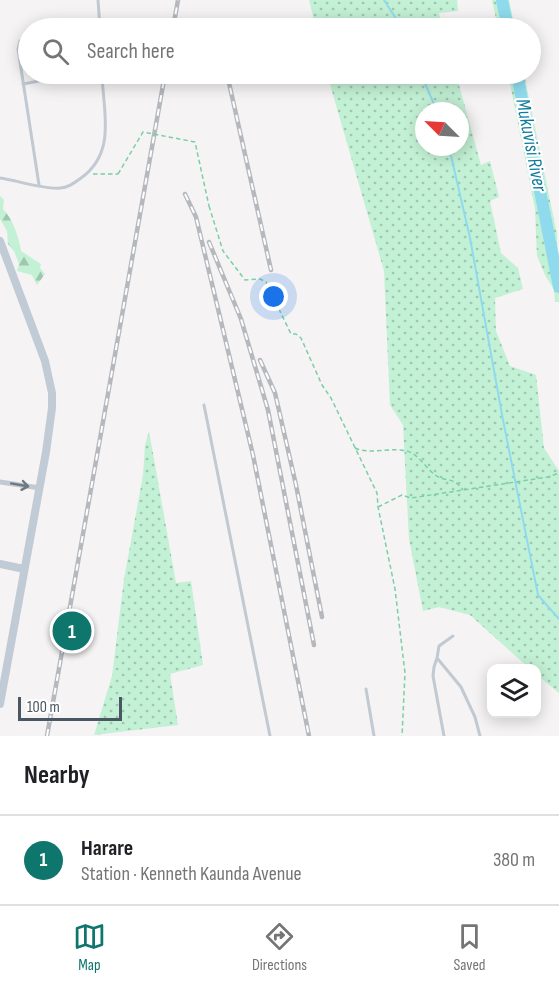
<!DOCTYPE html>
<html lang="en">
<head>
<meta charset="utf-8">
<style>
	body { margin:0; font-family:"Sofia Sans Condensed",sans-serif; background:#f2f2f2; color:#202124 }
	.controls { position:absolute; right:18px; bottom:18px; display:grid; overflow:hidden; border-radius:12px; box-shadow:0 3px 15px #0003 }
	.controls button { width:54px; height:54px; display:grid; place-items:center; padding:0; border:0; border-bottom:2px solid #e0e0e0; background:#fff; color:#202124; font:30px sans-serif }
	.compass { position:absolute; left:415px; top:102px; width:54px; height:54px; border-radius:50%; background:#fff; box-shadow:0 3px 15px #0003; rotate:294deg }
	.scale { position:absolute; left:18px; bottom:15px; width:104px; box-sizing:border-box; padding-left:6px; border:3px solid #4a5661; border-top:0; font-size:16px; line-height:21px; white-space:nowrap; color:#4a5661; -webkit-text-stroke:4px #fff; paint-order:stroke }
	.you { position:absolute; left:274px; top:297px; width:21px; height:21px; margin:-15px; border:4px solid #fff; border-radius:50%; background:#1a73e8; box-shadow:0 0 0 9px #1a73e833 }
	.badge { display:grid; place-items:center; width:39px; height:39px; border-radius:50%; background:#0f766e; color:#fff; font-size:20px; font-weight:700 }
	.pin { position:absolute; translate:-50% -50%; border:3px solid #fff; box-shadow:0 2px 6px #0006 }
	.list { margin:0; padding:0; list-style:none }
	h2 { display:flex; justify-content:space-between; align-items:center; height:78px; margin:0; padding:0 24px; font-size:26px }
	h2 small { font-size:20px; font-weight:400; color:#757577 }
	.list li { display:grid; grid-template-columns:39px 1fr auto; gap:18px; align-items:center; box-sizing:border-box; height:90px; padding:0 24px; border-top:2px solid #e0e0e0 }
	.list b { display:block; font-size:22px; white-space:nowrap }
	.list p { margin:0; font-size:20px; white-space:nowrap; color:#757577 }
	.list em { font-size:20px; font-style:normal; color:#757577 }
	.icon { flex:none; width:33px; height:33px; fill:none; stroke:currentColor; stroke-width:2; stroke-linecap:round; stroke-linejoin:round }
	.map { position:relative; flex:none; width:559px; height:736px; overflow:hidden }
	.search { position:absolute; background:#fff; box-shadow:0 3px 15px #0003; left:18px; right:18px; top:18px; height:66px; display:flex; align-items:center; gap:15px; box-sizing:border-box; padding:0 21px; border-radius:33px; color:#757577; font-size:22px }
	.sheet { height:168px; background:#fff }
	nav { display:flex; justify-content:space-around; align-items:center; box-sizing:border-box; height:84px; border-top:2px solid #e0e0e0; background:#fff; font-size:16px; color:#757577 }
	nav a { display:grid; justify-items:center; gap:3px }
	nav .on { color:#0f766e }
	.map>svg:first-child { display:block }
	.grass { fill:url(#grass-dots); fill-rule:evenodd }
	.forest { fill:url(#forest-firs) }
	.lines { fill:none; stroke-linecap:round; stroke-linejoin:round }
	.stream { stroke:#90daee; stroke-width:2 }
	.river { stroke:#90daee; stroke-width:12 }
	.path { stroke:#7ad0a6; stroke-width:1.5; stroke-dasharray:4.5 3; stroke-linecap:butt }
	.lane { stroke:#c1cad2; stroke-width:3 }
	.street { stroke:#c1cad2; stroke-width:5 }
	.secondary { stroke:#c1cbd6; stroke-width:8 }
	.rail-casing { stroke:#b5b8bd; stroke-width:4.5 }
	.rail { stroke:#fff; stroke-width:2; stroke-dasharray:7; stroke-linecap:butt }
	.path-bridge { stroke:#7ad0a6; stroke-width:1.5; stroke-dasharray:4.5 3; stroke-linecap:butt }
	.oneway { stroke:#6e7983 }
	.labels { text-anchor:middle; dominant-baseline:central; stroke-width:4.5; stroke-linejoin:round; paint-order:stroke }
	.water-label { font-size:20px; font-style:italic; fill:#0c7c9b; stroke:#fff }
</style>
</head>
<body>
<div class="map">
<svg width="559" height="736" viewBox="0 0 559 736">
	<defs>
		<pattern id="grass-dots" width="8" height="8" patternUnits="userSpaceOnUse" patternTransform="scale(1.5)"><rect width="8" height="8" fill="#c3f1d5"/><path d="M2 2h.1M6 6h.1" fill="none" stroke="#a0c6b0" stroke-width="1.8" stroke-linecap="round"/></pattern>
		<pattern id="forest-firs" width="22" height="20" patternUnits="userSpaceOnUse" patternTransform="scale(1.5)"><rect width="22" height="20" fill="#c3f1d5"/><path d="M5 1l3.5 6h-7zM16 11l3.5 6h-7z" fill="#a0c6b0"/></pattern>
	</defs>
	<rect width="100%" height="100%" fill="#f5f3f3"/>
	<path class="grass" d="M309 0H457L458 11 439 13 443 28H316Z
		M492 0H509L515 28H498Z
		M327 74H456L481 165 490 161 499 197 490 201 501 253 518 268 523 289 495 298 496 331 510 366 536 375 544 448 559 471V693L537 675 536 668H529L470 615 439 607 423 611 409 539 403 425 390 405 384 271ZM424 111H460V147H424Z
		M508 74H524L557 234 559 302H555L554 289 546 277 537 256 535 209Z
		M149 431 176 583 191 581 203 665 170 674 178 725 94 735 112 676 124 579 143 475 145 445Z"/>
	<path class="forest" d="M0 196 4 200 3 209C13 219 19 238 21 251L41 264 40 268 45 274 37 285 32 275 17 271 19 264 14 251 8 244 7 231 0 219Z"/>
	<g class="lines">
		<path class="stream" d="M384 0 402 28
			M421 74 437 111
			M449 147 470 238 503 420 538 595 559 619"/>
		<path class="river" d="M502 0 508 28
			M517 74 559 287"/>
		<path class="path" d="M93 174H118
			M209 206 223 251 245 280 260 279 266 282 291 334H296L301 338 322 385 331 398 377 493 378 507 395 589 405 673 402 736
			M355 448C369 455 390 447 407 451 417 453 426 468 435 475 447 483 453 476 463 490
			M378 507 402 495 411 498 548 477 559 473"/>
		<path class="lane" d="M98 0 100 28
			M28 38 20 41 18 49 39 185
			M23 84 39 81 41 74
			M0 178C15 180 46 190 60 188 68 188 74 183 81 178 117 152 103 111 102 74
			M204 405 270 736
			M453 636 439 646 437 658 461 687 475 717 480 736
			M437 658 434 667 433 676 444 736
			M366 689 374 736"/>
		<path class="street" d="M0 482 40 488"/>
		<path class="secondary" d="M0 241 45 361 52 393V408L46 452 0 704
			M0 564 24 569"/>
		<defs>
			<path id="rail" d="M173 28 178 0
				M227 74 271 270
				M185 194 196 217 253 455 309 736
				M209 242 241 319 268 410 314 645
				M260 360 275 393 296 485 322 617
				M47 736 165 74"/>
		</defs>
		<use href="#rail" class="rail-casing"/>
		<use href="#rail" class="rail"/>
		<path class="path-bridge" d="M118 174 143 132 195 142 209 206"/>
	</g>
	<defs><path id="oneway-shaft" d="M-6 0H5M1.5-3L5.5 0L1.5 3" fill="none" stroke-width="1.6" stroke-linecap="round" stroke-linejoin="round" transform="scale(1.5)"/></defs>
	<use class="oneway" href="#oneway-shaft" transform="translate(20 485) rotate(10)"/>
	<g class="labels">
		<g class="water-label">
			<text transform="translate(531 145) rotate(79)">Mukuvisi River</text>
		</g>
	</g>
</svg>
<div class="controls">
<button><svg class="icon" aria-label="layers" viewBox="0 0 24 24"><path d="M12 4l9 5-9 5-9-5zM3 14l9 5 9-5"/></svg></button>
</div>
<svg class="compass" viewBox="-18 -18 36 36"><path d="M0-13l5 13h-10z" fill="#e53935"/><path d="M0 13l5-13h-10z" fill="#757577"/></svg>
<div class="scale">100 m</div>
<div class="you"></div>
<div class="pin badge" style="left:72px;top:631px">1</div>
<div class="search"><svg class="icon" aria-label="search" viewBox="0 0 24 24"><circle cx="10" cy="10" r="6"/><path d="M15 15l6 6"/></svg>Search here</div>
</div>
<section class="sheet">
<h2>Nearby<small></small></h2>
<ul class="list">
<li><span class="badge">1</span><div><b>Harare</b><p>Station · Kenneth Kaunda Avenue</p></div><em>380 m</em></li>
</ul>
</section>
<nav>
<a class="on"><svg class="icon" aria-label="map" viewBox="0 0 24 24"><path d="M3 6l6-2 6 2 6-2v14l-6 2-6-2-6 2zM9 4v14M15 6v14"/></svg>Map</a>
<a><svg class="icon" aria-label="directions" viewBox="0 0 24 24"><path d="M12 3l9 9-9 9-9-9zM9 14v-3h6M13 9l2 2-2 2"/></svg>Directions</a>
<a><svg class="icon" aria-label="saved" viewBox="0 0 24 24"><path d="M7 4h10v16l-5-4-5 4z"/></svg>Saved</a>
</nav>
</body>
</html>
